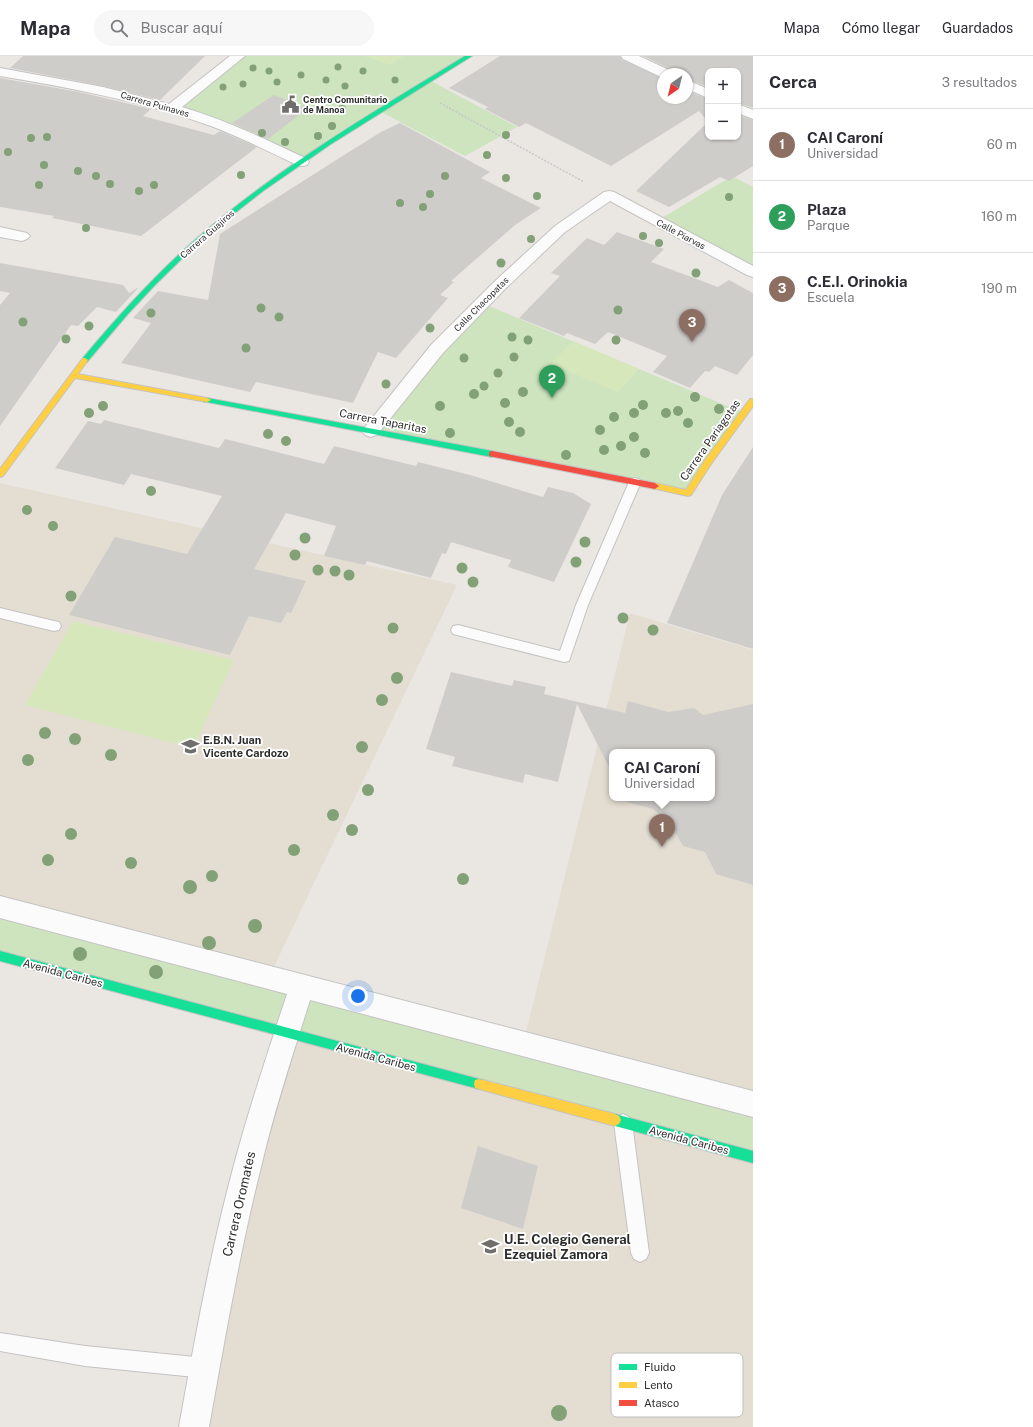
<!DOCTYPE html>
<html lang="es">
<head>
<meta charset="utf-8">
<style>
	body { margin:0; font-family:"Public Sans",sans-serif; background:#f7f7f7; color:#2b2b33 }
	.controls { position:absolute; right:12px; top:12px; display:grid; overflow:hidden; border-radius:8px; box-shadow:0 1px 3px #0004 }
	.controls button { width:36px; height:36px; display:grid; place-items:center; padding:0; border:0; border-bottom:1px solid #e1e1e2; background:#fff; color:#2b2b33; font:20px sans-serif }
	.compass { position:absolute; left:657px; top:12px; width:36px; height:36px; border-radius:50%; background:#fff; box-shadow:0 1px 3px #0004; rotate:215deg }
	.you { position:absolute; left:358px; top:940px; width:14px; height:14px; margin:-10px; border:3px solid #fff; border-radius:50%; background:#1a73e8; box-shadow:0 0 0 6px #1a73e833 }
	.badge { display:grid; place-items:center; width:26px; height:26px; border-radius:50%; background:#6f6e6d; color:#fff; font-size:13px; font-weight:700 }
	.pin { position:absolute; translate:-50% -33px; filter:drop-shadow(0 1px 2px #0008) }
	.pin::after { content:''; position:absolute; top:21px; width:14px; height:12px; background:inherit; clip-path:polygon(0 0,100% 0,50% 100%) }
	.popup { position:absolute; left:609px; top:693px; width:106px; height:52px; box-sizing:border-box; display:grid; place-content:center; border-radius:8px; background:#fff; filter:drop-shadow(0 1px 3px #0005); font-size:13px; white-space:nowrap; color:#7c7c81 }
	.popup b { font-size:15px; color:#2b2b33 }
	.popup::after { content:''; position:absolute; left:50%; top:100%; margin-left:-8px; border:8px solid transparent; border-top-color:#fff }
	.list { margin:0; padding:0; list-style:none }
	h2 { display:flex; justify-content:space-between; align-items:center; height:52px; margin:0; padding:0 16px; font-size:17px }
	h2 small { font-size:13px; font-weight:400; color:#7c7c81 }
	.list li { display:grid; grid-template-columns:26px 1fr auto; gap:12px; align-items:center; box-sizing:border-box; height:72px; padding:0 16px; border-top:1px solid #e1e1e2 }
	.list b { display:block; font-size:15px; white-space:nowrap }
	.list p { margin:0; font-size:13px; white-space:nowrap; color:#7c7c81 }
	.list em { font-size:13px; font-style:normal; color:#7c7c81 }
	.icon { flex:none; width:22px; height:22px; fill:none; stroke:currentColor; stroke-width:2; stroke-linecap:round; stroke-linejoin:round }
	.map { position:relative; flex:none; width:753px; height:1371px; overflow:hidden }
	header { display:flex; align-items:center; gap:24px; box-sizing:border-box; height:56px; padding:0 20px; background:#fff; border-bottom:1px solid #e1e1e2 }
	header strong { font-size:19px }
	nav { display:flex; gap:22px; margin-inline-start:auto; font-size:14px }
	.search { width:280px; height:36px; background:#f7f7f7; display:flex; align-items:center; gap:10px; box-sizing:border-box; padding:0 14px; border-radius:22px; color:#7c7c81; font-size:15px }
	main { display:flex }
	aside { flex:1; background:#fff }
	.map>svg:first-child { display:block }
	.education { fill:#e4ded2; fill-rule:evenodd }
	.green { fill:#cde4be }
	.pitch { fill:#d7e7bc }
	.building { fill:#cfcdca }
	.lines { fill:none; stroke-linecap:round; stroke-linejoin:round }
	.lane-casing { stroke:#c4c3c3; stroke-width:2 }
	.street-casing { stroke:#c4c3c3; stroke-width:2 }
	.fast-casing { stroke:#c4c3c3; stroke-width:2 }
	.slow-casing { stroke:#c4c3c3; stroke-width:2 }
	.jam-casing { stroke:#c4c3c3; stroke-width:2 }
	.path { stroke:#c8c8c8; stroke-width:1.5; stroke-dasharray:2 1.5; stroke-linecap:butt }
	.lane { fill:#fcfbfb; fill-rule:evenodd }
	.street { fill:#fcfbfb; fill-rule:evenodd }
	.fast { fill:#16e098; fill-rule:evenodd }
	.slow { fill:#ffcf43; fill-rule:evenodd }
	.jam { fill:#f24e42; fill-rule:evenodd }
	.tree { fill:#83a177 }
	.labels { text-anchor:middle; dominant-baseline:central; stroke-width:3.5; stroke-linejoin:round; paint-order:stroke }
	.far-poi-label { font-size:9px; font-weight:bold; fill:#2d2d2d; stroke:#fff; text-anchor:start }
	.far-street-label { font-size:9px; fill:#2d2d2d; stroke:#fff }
	.street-label { font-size:11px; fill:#2d2d2d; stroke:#fff }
	.poi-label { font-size:11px; font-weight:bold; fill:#2d2d2d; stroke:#fff; text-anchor:start }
	.near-street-label { font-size:13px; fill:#2d2d2d; stroke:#fff }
	.near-poi-label { font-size:13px; font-weight:bold; fill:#2d2d2d; stroke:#fff; text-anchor:start }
	.key { fill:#fff; stroke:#c0c0c0; stroke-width:1 }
	.key-label { font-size:11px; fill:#2d2d2d }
</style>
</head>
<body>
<header>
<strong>Mapa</strong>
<div class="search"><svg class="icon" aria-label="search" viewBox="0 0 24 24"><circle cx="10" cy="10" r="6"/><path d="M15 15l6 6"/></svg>Buscar aquí</div>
<nav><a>Mapa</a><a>Cómo llegar</a><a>Guardados</a></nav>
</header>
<main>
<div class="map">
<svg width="753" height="1371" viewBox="0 0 753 1371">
	<rect width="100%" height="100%" fill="#eae7e3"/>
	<path class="education" d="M0 427 457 529 269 921 0 851Z
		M630 557 753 594V1048L523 988ZM612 696H712V742H612Z
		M287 977 753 1101V1371H194Z"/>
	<path class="green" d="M238 0H469L302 106 172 52Z
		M431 25 517 71 465 100 381 56Z
		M732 120 753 131V216L657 165Z
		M482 247 744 357 688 437 371 375Z
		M0 851 753 1048V1101L0 900Z"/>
	<path class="pitch" d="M364 0H403L391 9Z
		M573 285 639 313 618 336 551 308Z
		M73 565 234 604 193 692 25 649Z"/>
	<path class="building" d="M23 0H205L160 44 103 30 10 12Z
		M500 0H620L622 4 663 22V42H687V35L708 43V81H738V59L753 64V110L729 125 720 121 669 151 636 135 708 66 699 55 611 110 526 67 519 71 485 53 488 51 449 32Z
		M643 0H753V52L738 47V15H708V31L687 23V18H674L672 14Z
		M0 22 79 36 151 53 143 60 214 79 220 75 257 91 141 180 52 162 54 160 0 151Z
		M274 39 308 52 268 83 232 67Z
		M400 67 490 116 481 122 541 152 515 169 451 225 454 226 440 239 448 242 396 302 378 296 353 347 256 326 250 336 121 307 151 267 133 262 158 235 208 244 220 178 333 106 381 76Z
		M617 176 664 193 651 206 718 231 729 224 753 237V299L737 319 715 310 709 316 705 315 690 332 653 316 667 300 608 276 595 288 567 277 564 280 519 262 560 220 551 217 587 182 604 189Z
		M0 207 123 229 129 237 139 231 116 256 97 251 78 270 71 269 0 370V249L10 237 0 235Z
		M104 364 219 392 225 383 324 408 334 390 416 410 418 406 470 419 543 441 548 431 573 437 591 448 554 526 508 511 511 504 451 486 446 498 442 497 431 522 367 505 365 509 324 500 336 470 286 457 254 513 306 525 291 557 287 556 281 567 249 560 230 599 69 559 115 481 187 498 222 440 131 418 124 429 55 412 88 365 101 368Z
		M753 391V593L667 567 722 439Z
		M451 616 512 630 514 624 546 631 544 638 625 657 628 645 668 656 694 652 703 659 753 648V829L716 818 705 796 683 790 670 767 653 753 627 746 625 742H712V696H612V717L577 648 558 726 525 718 523 727 452 710 455 701 426 693Z
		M478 1090 538 1110 523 1173 461 1152Z"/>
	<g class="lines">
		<defs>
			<path id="lane" d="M635 422 639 423 641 426 588 549 569 605 564 606 453 578 451 574 453 570 458 569 560 595 576 549 629 426 631 423Z
				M0 552 54 565 59 566 61 570 59 574 54 575 0 562Z
				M623 1058 629 1061 632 1067 649 1197 646 1203 640 1206 634 1203 631 1197 614 1067 617 1061Z
				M0 1277 85 1290 205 1302 212 1305 215 1312 212 1319 205 1322 85 1310 0 1295Z"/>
			<path id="street" d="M230 0H245L182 51C225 64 266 83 307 103L309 106 307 109 302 110 297 109C268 95 240 81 211 70 142 45 71 32 0 20V12L103 31 169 48Z
				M621 0H639L671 15 673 18H663V21H661L623 3Z
				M687 24 708 33V42L687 33Z
				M738 48 753 54V63L738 57Z
				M609 135 614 136 753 210V221L747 219 610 145 565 176 505 233 443 297 377 379 371 381 365 379 362 375 365 371 431 289 493 227 555 170 604 136Z
				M0 171 27 177 30 180 27 183 22 185 0 181Z
				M0 840 753 1035V1061L310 944C293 998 275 1052 262 1107 240 1194 225 1282 209 1371H179C195 1282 211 1193 235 1105 250 1049 269 993 287 938L0 862Z"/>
			<path id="fast" d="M465 0H472L331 88 263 135 231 160 199 186 155 229 127 259 87 306H83V302C117 261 154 220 195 184 277 112 372 57 465 0Z
				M204 342H207L492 395 496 398 492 401 207 346H204Z
				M0 895 479 1023 483 1024 484 1028 483 1032 479 1033 0 905Z
				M615 1058 753 1095V1107L615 1070 611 1068 609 1064 611 1060Z"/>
			<path id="slow" d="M83 302H85L88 304 78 318 207 342 211 344 207 346 75 322 3 420 0 421V413Z
				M750 343H753V350L711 408 691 439 688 440 652 432 651 430 655 427 686 434 705 404Z
				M479 1023 615 1058 619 1060 621 1064 619 1068 615 1070 479 1033 475 1032 474 1028 475 1024Z"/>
			<path id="jam" d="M492 395 655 427 659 430 655 433 489 400V396Z"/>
		</defs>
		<use href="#lane" class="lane-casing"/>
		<use href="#street" class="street-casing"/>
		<use href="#fast" class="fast-casing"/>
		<use href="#slow" class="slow-casing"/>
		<use href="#jam" class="jam-casing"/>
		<path class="path" d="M440 47 584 126"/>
		<use href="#lane" class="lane"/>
		<use href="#street" class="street"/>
		<use href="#fast" class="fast"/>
		<use href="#slow" class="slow"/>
		<use href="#jam" class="jam"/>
	</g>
	<g class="tree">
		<circle cx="338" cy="11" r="3.5"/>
		<circle cx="253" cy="12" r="3.5"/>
		<circle cx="269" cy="15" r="3.5"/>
		<circle cx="363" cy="15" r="3.5"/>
		<circle cx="301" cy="19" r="3.5"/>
		<circle cx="326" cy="24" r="3.5"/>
		<circle cx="395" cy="24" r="3.5"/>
		<circle cx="277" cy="26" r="3.5"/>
		<circle cx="243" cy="28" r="3.5"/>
		<circle cx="345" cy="30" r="3.5"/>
		<circle cx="223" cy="31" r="3.5"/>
		<circle cx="342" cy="53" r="4"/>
		<circle cx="332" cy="70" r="4"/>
		<circle cx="262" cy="77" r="4"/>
		<circle cx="506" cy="79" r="4"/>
		<circle cx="318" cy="80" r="4"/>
		<circle cx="47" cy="81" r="4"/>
		<circle cx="31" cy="82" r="4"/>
		<circle cx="285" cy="86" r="4"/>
		<circle cx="8" cy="96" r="4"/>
		<circle cx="487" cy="99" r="4"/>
		<circle cx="44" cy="109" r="4"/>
		<circle cx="78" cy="115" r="4"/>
		<circle cx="241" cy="119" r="4"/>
		<circle cx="96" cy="120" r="4"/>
		<circle cx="445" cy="120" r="4"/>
		<circle cx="506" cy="122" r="4"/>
		<circle cx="110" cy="128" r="4"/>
		<circle cx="39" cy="129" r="4"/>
		<circle cx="154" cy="129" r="4"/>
		<circle cx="139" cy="135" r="4"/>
		<circle cx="430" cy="138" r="4"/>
		<circle cx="537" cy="140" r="4"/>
		<circle cx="729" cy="141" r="4"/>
		<circle cx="400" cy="147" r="4"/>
		<circle cx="423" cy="151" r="4"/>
		<circle cx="86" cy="172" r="4"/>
		<circle cx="643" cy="180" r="4"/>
		<circle cx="531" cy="183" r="4"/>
		<circle cx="659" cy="187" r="4"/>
		<circle cx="501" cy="207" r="4.5"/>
		<circle cx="696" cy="217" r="4.5"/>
		<circle cx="261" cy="252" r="4.5"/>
		<circle cx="618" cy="254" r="4.5"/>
		<circle cx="151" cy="257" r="4.5"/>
		<circle cx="279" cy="261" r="4.5"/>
		<circle cx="23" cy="266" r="4.5"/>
		<circle cx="89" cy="270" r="4.5"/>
		<circle cx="430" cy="272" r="4.5"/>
		<circle cx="512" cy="281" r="4.5"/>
		<circle cx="66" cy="283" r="4.5"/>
		<circle cx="528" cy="284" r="4.5"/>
		<circle cx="616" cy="284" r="4.5"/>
		<circle cx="246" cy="292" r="4.5"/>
		<circle cx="514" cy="301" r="4.5"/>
		<circle cx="464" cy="302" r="4.5"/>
		<circle cx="498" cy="317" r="4.5"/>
		<circle cx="386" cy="328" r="4.5"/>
		<circle cx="484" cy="330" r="4.5"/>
		<circle cx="523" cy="336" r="5"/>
		<circle cx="474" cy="338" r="5"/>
		<circle cx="695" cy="341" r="5"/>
		<circle cx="505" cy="347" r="5"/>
		<circle cx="643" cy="349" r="5"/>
		<circle cx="103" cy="350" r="5"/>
		<circle cx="440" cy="350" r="5"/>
		<circle cx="719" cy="353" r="5"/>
		<circle cx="678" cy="355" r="5"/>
		<circle cx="89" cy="357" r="5"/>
		<circle cx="634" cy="357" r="5"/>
		<circle cx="666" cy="357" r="5"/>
		<circle cx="614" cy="361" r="5"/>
		<circle cx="509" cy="366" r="5"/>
		<circle cx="688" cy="367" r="5"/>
		<circle cx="600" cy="374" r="5"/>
		<circle cx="520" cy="376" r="5"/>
		<circle cx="450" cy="377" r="5"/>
		<circle cx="268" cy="378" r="5"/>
		<circle cx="634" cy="381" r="5"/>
		<circle cx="286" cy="385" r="5"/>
		<circle cx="621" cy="390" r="5"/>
		<circle cx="604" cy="394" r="5"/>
		<circle cx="645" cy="397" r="5"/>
		<circle cx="566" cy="399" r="5"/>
		<circle cx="151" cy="435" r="5"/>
		<circle cx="27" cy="454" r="5"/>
		<circle cx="53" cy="470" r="5"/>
		<circle cx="305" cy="482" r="5.5"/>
		<circle cx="585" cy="486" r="5.5"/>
		<circle cx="295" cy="499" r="5.5"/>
		<circle cx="576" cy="506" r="5.5"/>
		<circle cx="462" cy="512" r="5.5"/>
		<circle cx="318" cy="514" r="5.5"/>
		<circle cx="335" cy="515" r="5.5"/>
		<circle cx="349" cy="519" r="5.5"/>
		<circle cx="473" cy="526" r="5.5"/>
		<circle cx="71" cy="540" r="5.5"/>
		<circle cx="623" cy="562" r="5.5"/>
		<circle cx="393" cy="572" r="5.5"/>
		<circle cx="653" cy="574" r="5.5"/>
		<circle cx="397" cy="622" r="6"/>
		<circle cx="382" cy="644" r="6"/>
		<circle cx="45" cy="677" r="6"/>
		<circle cx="75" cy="683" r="6"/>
		<circle cx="362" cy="691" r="6"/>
		<circle cx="111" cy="699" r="6"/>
		<circle cx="28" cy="704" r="6"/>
		<circle cx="368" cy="734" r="6"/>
		<circle cx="333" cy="759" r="6"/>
		<circle cx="352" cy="774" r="6"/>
		<circle cx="71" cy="778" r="6"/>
		<circle cx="294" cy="794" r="6"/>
		<circle cx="48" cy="804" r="6"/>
		<circle cx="131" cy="807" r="6"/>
		<circle cx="212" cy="820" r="6"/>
		<circle cx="463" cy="823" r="6"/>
		<circle cx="190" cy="831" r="7"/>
		<circle cx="255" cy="870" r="7"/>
		<circle cx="209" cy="887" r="7"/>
		<circle cx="80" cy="898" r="7"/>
		<circle cx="156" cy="916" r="7"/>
		<circle cx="559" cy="1357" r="8"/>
	</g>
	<defs>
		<symbol id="civic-bare" viewBox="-9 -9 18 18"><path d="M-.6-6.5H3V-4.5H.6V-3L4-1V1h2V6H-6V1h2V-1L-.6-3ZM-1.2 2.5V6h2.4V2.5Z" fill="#6f6e6d" stroke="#fff" stroke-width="2.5" paint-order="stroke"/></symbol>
		<symbol id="school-bare" viewBox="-9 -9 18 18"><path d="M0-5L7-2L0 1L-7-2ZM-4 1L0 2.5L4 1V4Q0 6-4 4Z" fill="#6f6e6d" stroke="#fff" stroke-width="2.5" paint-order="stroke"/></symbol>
	</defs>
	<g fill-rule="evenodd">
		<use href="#civic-bare" x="278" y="36" width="25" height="25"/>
		<use href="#school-bare" x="178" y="678" width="25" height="25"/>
		<use href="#school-bare" x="478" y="1178" width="25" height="25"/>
	</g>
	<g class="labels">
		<g class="far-poi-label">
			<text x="303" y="43">Centro Comunitario<tspan x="303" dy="10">de Manoa</tspan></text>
		</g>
		<g class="far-street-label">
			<text transform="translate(155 48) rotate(16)">Carrera Puinaves</text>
			<text transform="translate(207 178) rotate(-41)">Carrera Guajiros</text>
			<text transform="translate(681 178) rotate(28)">Calle Piarvas</text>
			<text transform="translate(481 248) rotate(-45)">Calle Chacopatas</text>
		</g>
		<g class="street-label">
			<text transform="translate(383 365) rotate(11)">Carrera Taparitas</text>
			<text transform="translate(710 384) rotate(-55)">Carrera Pariagotas</text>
			<text transform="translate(63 917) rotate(15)">Avenida Caribes</text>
			<text transform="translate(376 1001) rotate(15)">Avenida Caribes</text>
			<text transform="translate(689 1084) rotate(15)">Avenida Caribes</text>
		</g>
		<g class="poi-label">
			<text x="203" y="684">E.B.N. Juan<tspan x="203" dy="13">Vicente Cardozo</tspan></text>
		</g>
		<g class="near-street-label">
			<text transform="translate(239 1148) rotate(-77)">Carrera Oromates</text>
		</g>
		<g class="near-poi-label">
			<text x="504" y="1183">U.E. Colegio General<tspan x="504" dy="15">Ezequiel Zamora</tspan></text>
		</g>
	</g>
	<rect x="611" y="1297" width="132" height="64" rx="6" class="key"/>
	<rect x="619" y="1308" width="18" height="6" fill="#16e098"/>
	<rect x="619" y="1326" width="18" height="6" fill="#ffcf43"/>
	<rect x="619" y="1344" width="18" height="6" fill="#f24e42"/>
	<g class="key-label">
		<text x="644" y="1315">Fluido</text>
		<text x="644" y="1333">Lento</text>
		<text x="644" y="1351">Atasco</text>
	</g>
</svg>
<div class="controls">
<button>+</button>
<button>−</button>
</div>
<svg class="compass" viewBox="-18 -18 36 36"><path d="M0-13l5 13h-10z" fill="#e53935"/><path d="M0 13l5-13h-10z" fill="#7c7c81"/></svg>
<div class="you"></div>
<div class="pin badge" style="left:662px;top:791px;background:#8d6e63">1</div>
<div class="popup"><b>CAI Caroní</b>Universidad</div>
<div class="pin badge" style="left:552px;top:342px;background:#2e9e5b">2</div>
<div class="pin badge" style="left:692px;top:286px;background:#8d6e63">3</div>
</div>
<aside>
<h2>Cerca<small>3 resultados</small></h2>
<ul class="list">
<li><span class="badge" style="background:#8d6e63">1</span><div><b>CAI Caroní</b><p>Universidad</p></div><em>60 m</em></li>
<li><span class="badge" style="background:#2e9e5b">2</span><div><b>Plaza</b><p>Parque</p></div><em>160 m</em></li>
<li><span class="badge" style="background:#8d6e63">3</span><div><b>C.E.I. Orinokia</b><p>Escuela</p></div><em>190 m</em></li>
</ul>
</aside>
</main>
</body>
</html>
